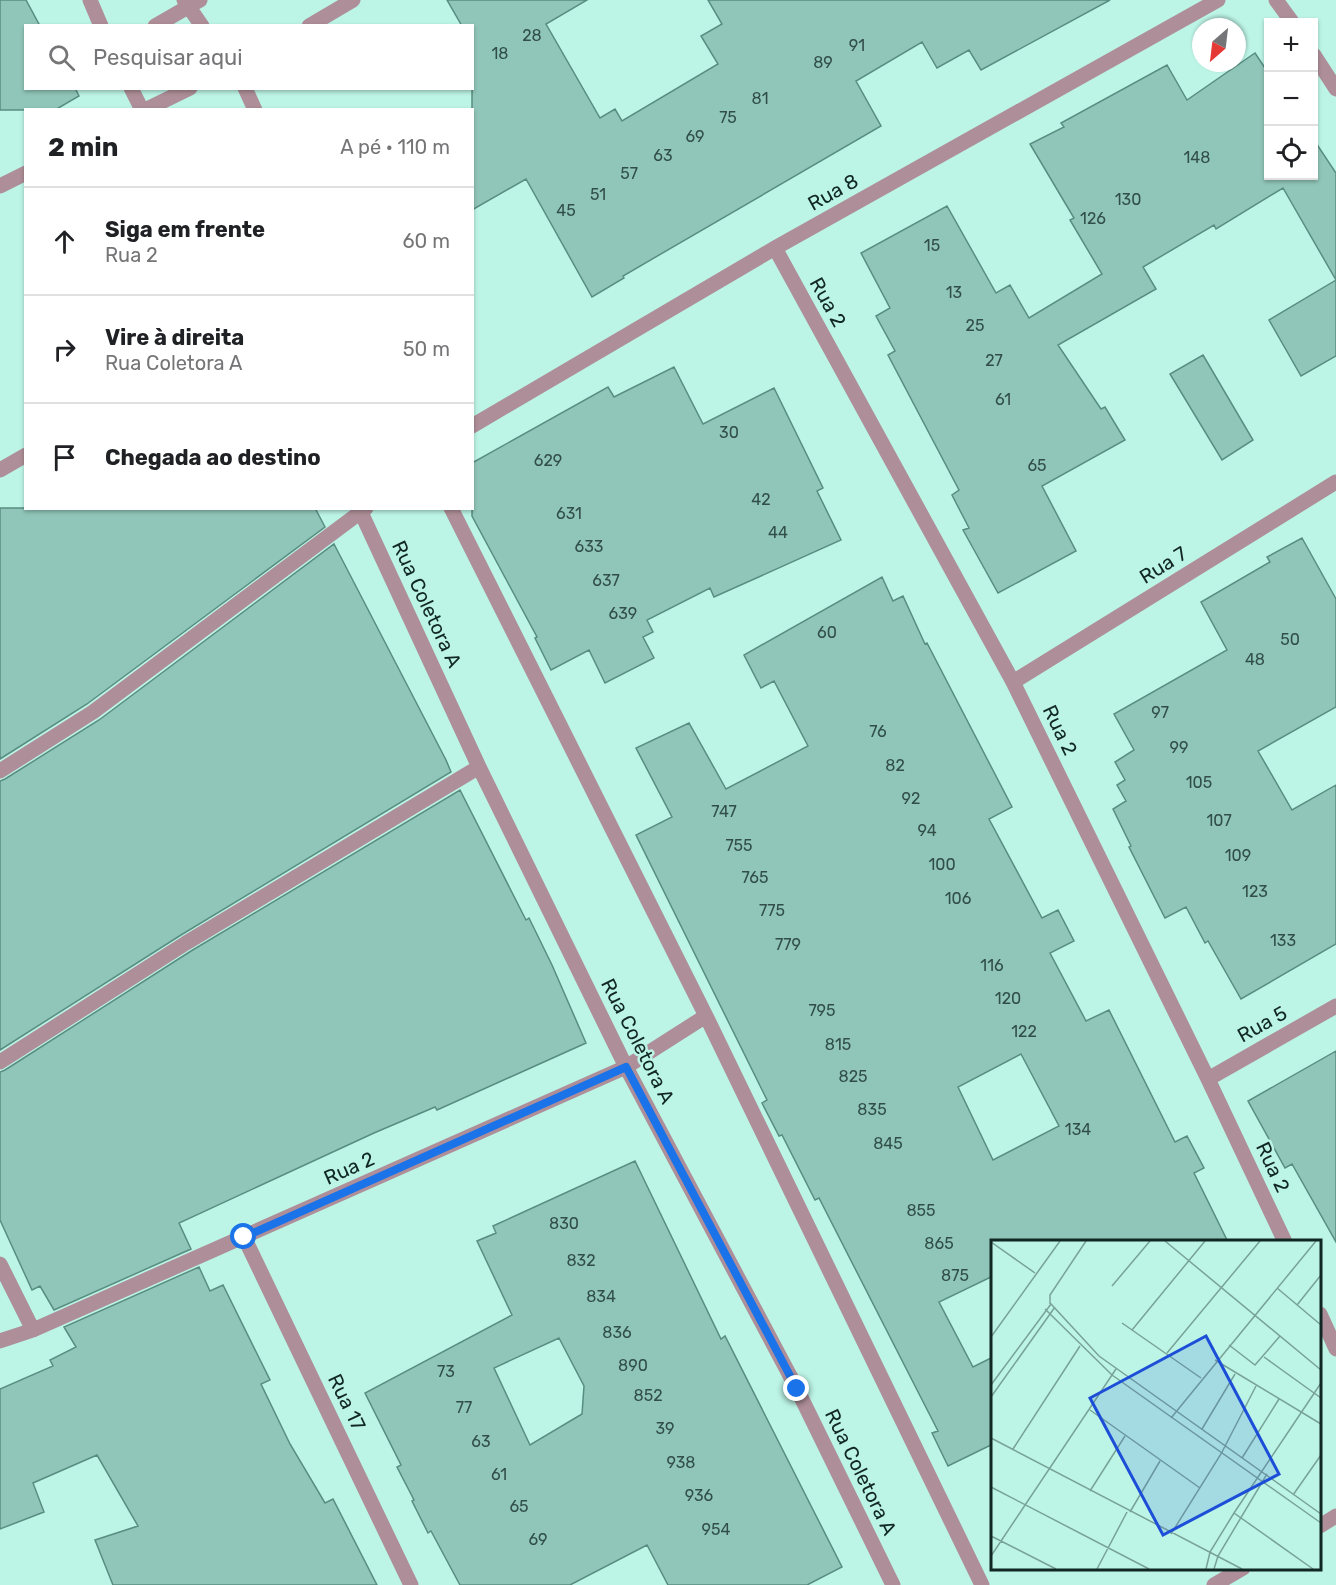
<!DOCTYPE html>
<html lang="pt">
<head>
<meta charset="utf-8">
<style>
	body { margin:0; font-family:Rubik,sans-serif; background:#f2f2f2; color:#202124 }
	.controls { position:absolute; right:18px; top:18px; display:grid; overflow:hidden; border-radius:0px; box-shadow:0 2px 4px #0004 }
	.controls button { width:54px; height:54px; display:grid; place-items:center; padding:0; border:0; border-bottom:2px solid #e0e0e0; background:#fff; color:#202124; font:30px sans-serif }
	.compass { position:absolute; left:1192px; top:18px; width:54px; height:54px; border-radius:50%; background:#fff; box-shadow:0 2px 4px #0004; rotate:208deg }
	.stop { position:absolute; width:18px; height:18px; margin:-14px; border:4px solid #1a73e8; border-radius:50%; background:#fff }
	.stop.end { background:#1a73e8; border-color:#fff; box-shadow:0 2px 6px #0008 }
	.list { margin:0; padding:0; list-style:none }
	h2 { display:flex; justify-content:space-between; align-items:center; height:78px; margin:0; padding:0 24px; font-size:26px }
	h2 small { font-size:20px; font-weight:400; color:#757577 }
	.list li { display:grid; grid-template-columns:39px 1fr auto; gap:18px; align-items:center; box-sizing:border-box; height:108px; padding:0 24px; border-top:2px solid #e0e0e0 }
	.list b { display:block; font-size:22px; white-space:nowrap }
	.list p { margin:0; font-size:20px; white-space:nowrap; color:#757577 }
	.list em { font-size:20px; font-style:normal; color:#757577 }
	.icon { flex:none; width:33px; height:33px; fill:none; stroke:currentColor; stroke-width:2; stroke-linecap:round; stroke-linejoin:round }
	.map { position:relative; flex:none; width:1336px; height:1585px; overflow:hidden }
	.search { position:absolute; background:#fff; box-shadow:0 2px 4px #0004; left:24px; top:24px; width:450px; height:66px; display:flex; align-items:center; gap:15px; box-sizing:border-box; padding:0 21px; border-radius:0px; color:#757577; font-size:22px }
	.panel { position:absolute; background:#fff; box-shadow:0 2px 4px #0004; left:24px; top:108px; width:450px; height:402px; border-radius:0px }
	.map>svg:first-child { display:block }
	.building { fill:#90c6b9; stroke:#588d81; stroke-width:1.5; fill-rule:evenodd }
	.lines { fill:none; stroke-linecap:round; stroke-linejoin:round }
	.minor { stroke:#ae8e98; stroke-width:15 }
	.route { stroke:#1a73e8; stroke-width:8 }
	.labels { text-anchor:middle; dominant-baseline:central; stroke-width:5; stroke-linejoin:round; paint-order:stroke }
	.number-label { font-size:16px; fill:#314f48 }
	.street-label { font-size:20px; fill:#112722; stroke:#bcf4e6 }
	.inset-road { fill:none; stroke:#78a298; stroke-width:1.5 }
	.view { fill:#1d4ed8; fill-opacity:0.15; stroke:#1d4ed8; stroke-width:3 }
	.inset-edge { fill:none; stroke:#112722; stroke-width:3 }
</style>
</head>
<body>
<div class="map">
<svg width="1336" height="1585" viewBox="0 0 1336 1585">
	<rect width="100%" height="100%" fill="#bcf4e6"/>
	<path class="building" d="M0 0H26L40 26H26V88H75L79 96 55 110H0Z
		M447 0H587L546 24 600 118 615 109 622 121 718 64 701 36 722 24 708 0H1110L981 70 969 50 937 68 922 42 856 81 881 126 623 276 624 278 592 297 526 179 472 210V26H462Z
		M1255 53 1269 74V176H1314V140L1336 173V280L1283 188 1216 229 1214 225 1143 267 1156 289 1058 345 1101 409 1105 407 1125 440 1042 486 1076 551 998 593 963 530 969 528 952 495 959 490 888 355 895 351 876 316 890 308 861 253 947 206 996 293 1010 285 1029 318 1102 274 1070 220 1074 218 1030 144 1064 127 1061 123 1167 65 1187 100Z
		M1336 280V356L1301 376 1269 320Z
		M1203 355 1253 440 1222 460 1170 374Z
		M674 367 703 424 774 388 823 488 817 491 841 540 714 597 710 588 647 620 653 632 643 637 654 658 605 683 589 650 551 670 535 638 537 637 472 516V463L608 387 614 397Z
		M0 508H315L325 527 87 704 0 759Z
		M1302 538 1336 599V707L1258 751 1292 810 1336 785V944L1241 999 1208 941 1205 943 1186 907 1165 918 1129 847 1131 846 1113 809 1126 801 1117 785 1125 780 1115 762 1134 750 1114 714 1227 650 1201 602 1270 562 1267 557Z
		M334 544 446 760 451 772 181 935 0 1050V781L5 779 99 720Z
		M882 577 893 601 903 596 925 644 927 643 1012 807 989 819 1042 918 1058 910 1074 941 1050 953 1086 1021 1109 1010 1175 1142 1187 1136 1204 1168 1194 1173 1228 1242H993V1276L939 1302 973 1367 993 1357V1444L948 1466 932 1433 938 1431 819 1198 815 1200 782 1135 779 1136 762 1103 767 1100 636 835 672 817 636 748 689 723 726 789 808 746 774 681 761 688 744 655ZM1021 1054 1059 1126 993 1160 958 1087Z
		M460 790 526 920 529 918 552 965 586 1043 437 1110 435 1107 374 1133 179 1223 191 1249 54 1310 40 1286 32 1290 0 1220V1072L5 1070 191 951Z
		M1336 1051V1242L1292 1164 1285 1168 1248 1101Z
		M635 1161 721 1339 725 1336 842 1567 807 1585H668L647 1545 570 1585H460L431 1531 428 1533 412 1501 414 1500 397 1467 401 1465 365 1393 512 1315 477 1241 496 1233 493 1226ZM559 1338 584 1386 582 1414 530 1445 494 1368Z
		M199 1267 210 1291 223 1285 270 1380 261 1384 290 1444 325 1503 333 1499 377 1585H113L95 1540 138 1526 97 1455 33 1483 44 1512 0 1529V1389L53 1366 50 1360 76 1347 64 1327Z"/>
	<g class="lines">
		<path class="minor" d="M90 0 101 26
			M184 0 202 26
			M1276 0 1292 22
			M155 26 200 0
			M309 26 353 0
			M1314 55 1336 89
			M131 88 142 110
			M245 88 255 110
			M145 110 190 88
			M0 186 26 173
			M775 248 1013 682 1208 1079 1285 1242
			M472 426 775 248 1218 0
			M0 470 26 455
			M359 508 479 767 626 1067 797 1389 893 1585
			M451 508 706 1016 982 1585
			M1013 682 1336 482
			M0 771 93 712 366 508
			M0 1062 186 943 479 767
			M1208 1079 1336 1006
			M244 1237 411 1585
			M0 1264 33 1330
			M1320 1314 1336 1349
			M0 1341 33 1330 626 1067 706 1016
			M1320 1526 1336 1516
			M1214 1585 1243 1568"/>
	</g>
	<g class="lines">
		<path class="route" d="M244 1237 626 1067 797 1389"/>
	</g>
	<g class="labels">
		<g class="number-label">
			<text x="532" y="35">28</text>
			<text x="857" y="45">91</text>
			<text x="500" y="53">18</text>
			<text x="823" y="62">89</text>
			<text x="760" y="98">81</text>
			<text x="728" y="117">75</text>
			<text x="695" y="136">69</text>
			<text x="663" y="155">63</text>
			<text x="1197" y="157">148</text>
			<text x="629" y="173">57</text>
			<text x="598" y="194">51</text>
			<text x="1128" y="199">130</text>
			<text x="566" y="210">45</text>
			<text x="1093" y="218">126</text>
			<text x="932" y="245">15</text>
			<text x="954" y="292">13</text>
			<text x="975" y="325">25</text>
			<text x="994" y="360">27</text>
			<text x="1003" y="399">61</text>
			<text x="729" y="432">30</text>
			<text x="548" y="460">629</text>
			<text x="1037" y="465">65</text>
			<text x="761" y="499">42</text>
			<text x="569" y="513">631</text>
			<text x="778" y="532">44</text>
			<text x="589" y="546">633</text>
			<text x="606" y="580">637</text>
			<text x="623" y="613">639</text>
			<text x="827" y="632">60</text>
			<text x="1290" y="639">50</text>
			<text x="1255" y="659">48</text>
			<text x="1160" y="712">97</text>
			<text x="878" y="731">76</text>
			<text x="1179" y="747">99</text>
			<text x="895" y="765">82</text>
			<text x="1199" y="782">105</text>
			<text x="911" y="798">92</text>
			<text x="724" y="811">747</text>
			<text x="1219" y="820">107</text>
			<text x="927" y="830">94</text>
			<text x="739" y="845">755</text>
			<text x="1238" y="855">109</text>
			<text x="942" y="864">100</text>
			<text x="755" y="877">765</text>
			<text x="1255" y="891">123</text>
			<text x="958" y="898">106</text>
			<text x="772" y="910">775</text>
			<text x="1283" y="940">133</text>
			<text x="788" y="944">779</text>
			<text x="992" y="965">116</text>
			<text x="1008" y="998">120</text>
			<text x="822" y="1010">795</text>
			<text x="1024" y="1031">122</text>
			<text x="838" y="1044">815</text>
			<text x="853" y="1076">825</text>
			<text x="872" y="1109">835</text>
			<text x="1078" y="1129">134</text>
			<text x="888" y="1143">845</text>
			<text x="921" y="1210">855</text>
			<text x="564" y="1223">830</text>
			<text x="939" y="1243">865</text>
			<text x="581" y="1260">832</text>
			<text x="955" y="1275">875</text>
			<text x="601" y="1296">834</text>
			<text x="617" y="1332">836</text>
			<text x="633" y="1365">890</text>
			<text x="446" y="1371">73</text>
			<text x="648" y="1395">852</text>
			<text x="464" y="1407">77</text>
			<text x="665" y="1428">39</text>
			<text x="481" y="1441">63</text>
			<text x="681" y="1462">938</text>
			<text x="499" y="1474">61</text>
			<text x="699" y="1495">936</text>
			<text x="519" y="1506">65</text>
			<text x="716" y="1529">954</text>
			<text x="538" y="1539">69</text>
		</g>
		<g class="street-label">
			<text transform="translate(833 192) rotate(-29)">Rua 8</text>
			<text transform="translate(828 302) rotate(61)">Rua 2</text>
			<text transform="translate(1163 565) rotate(-32)">Rua 7</text>
			<text transform="translate(427 604) rotate(65)">Rua Coletora A</text>
			<text transform="translate(1060 730) rotate(64)">Rua 2</text>
			<text transform="translate(1262 1024) rotate(-29)">Rua 5</text>
			<text transform="translate(638 1041) rotate(63)">Rua Coletora A</text>
			<text transform="translate(1273 1167) rotate(65)">Rua 2</text>
			<text transform="translate(349 1168) rotate(-24)">Rua 2</text>
			<text transform="translate(347 1402) rotate(64)">Rua 17</text>
			<text transform="translate(861 1472) rotate(64)">Rua Coletora A</text>
		</g>
	</g>
	<g transform="translate(991 1240)">
		<rect width="330" height="330" fill="#bcf4e6"/>
		<path class="inset-road" d="M174 1 330 130M0 2 44 33M121 46 159 1M286 48 330 85M59 64V55L95 1M306 65 330 35M54 69 121 135 330 283M131 83 210 138M141 90 214 1M0 97 69 1M238 105 264 125 289 96M176 113 269 1M273 117 330 158M224 120 330 184M0 145 60 64 108 116 330 274M0 157 64 67M99 170 209 248M180 178 325 1M211 189 244 134M0 198 251 329M22 209 89 106M251 218 288 159M0 247 158 329M99 251 134 196M302 255 330 215M139 272 169 221M243 273 322 329M180 294 230 214 265 146M0 296 65 329M0 316 125 129M106 329 136 272M215 329 219 312 243 273 330 143M223 329 227 316 276 234"/>
		<path class="view" d="M215 96 288 234 172 295 99 158Z"/>
		<rect width="330" height="330" class="inset-edge"/>
	</g>
</svg>
<div class="controls">
<button>+</button>
<button>−</button>
<button><svg class="icon" aria-label="locate" viewBox="0 0 24 24"><circle cx="12" cy="12" r="6"/><path d="M12 2v4M12 18v4M2 12h4M18 12h4"/></svg></button>
</div>
<svg class="compass" viewBox="-18 -18 36 36"><path d="M0-13l5 13h-10z" fill="#e53935"/><path d="M0 13l5-13h-10z" fill="#757577"/></svg>
<div class="stop" style="left:244px;top:1237px"></div>
<div class="stop end" style="left:797px;top:1389px"></div>
<div class="search"><svg class="icon" aria-label="search" viewBox="0 0 24 24"><circle cx="10" cy="10" r="6"/><path d="M15 15l6 6"/></svg>Pesquisar aqui</div>
<section class="panel">
<h2>2 min<small>A pé · 110 m</small></h2>
<ul class="list">
<li><svg class="icon" aria-label="ahead" viewBox="0 0 24 24"><path d="M12 20V5M6 11l6-6 6 6"/></svg><div><b>Siga em frente</b><p>Rua 2</p></div><em>60 m</em></li>
<li><svg class="icon" aria-label="right" viewBox="0 0 24 24"><path d="M7 20v-9h11M14 6l5 5-5 5"/></svg><div><b>Vire à direita</b><p>Rua Coletora A</p></div><em>50 m</em></li>
<li><svg class="icon" aria-label="arrive" viewBox="0 0 24 24"><path d="M6 21V4h12l-3 4 3 4H6"/></svg><div><b>Chegada ao destino</b></div></li>
</ul>
</section>
</div>
</body>
</html>
